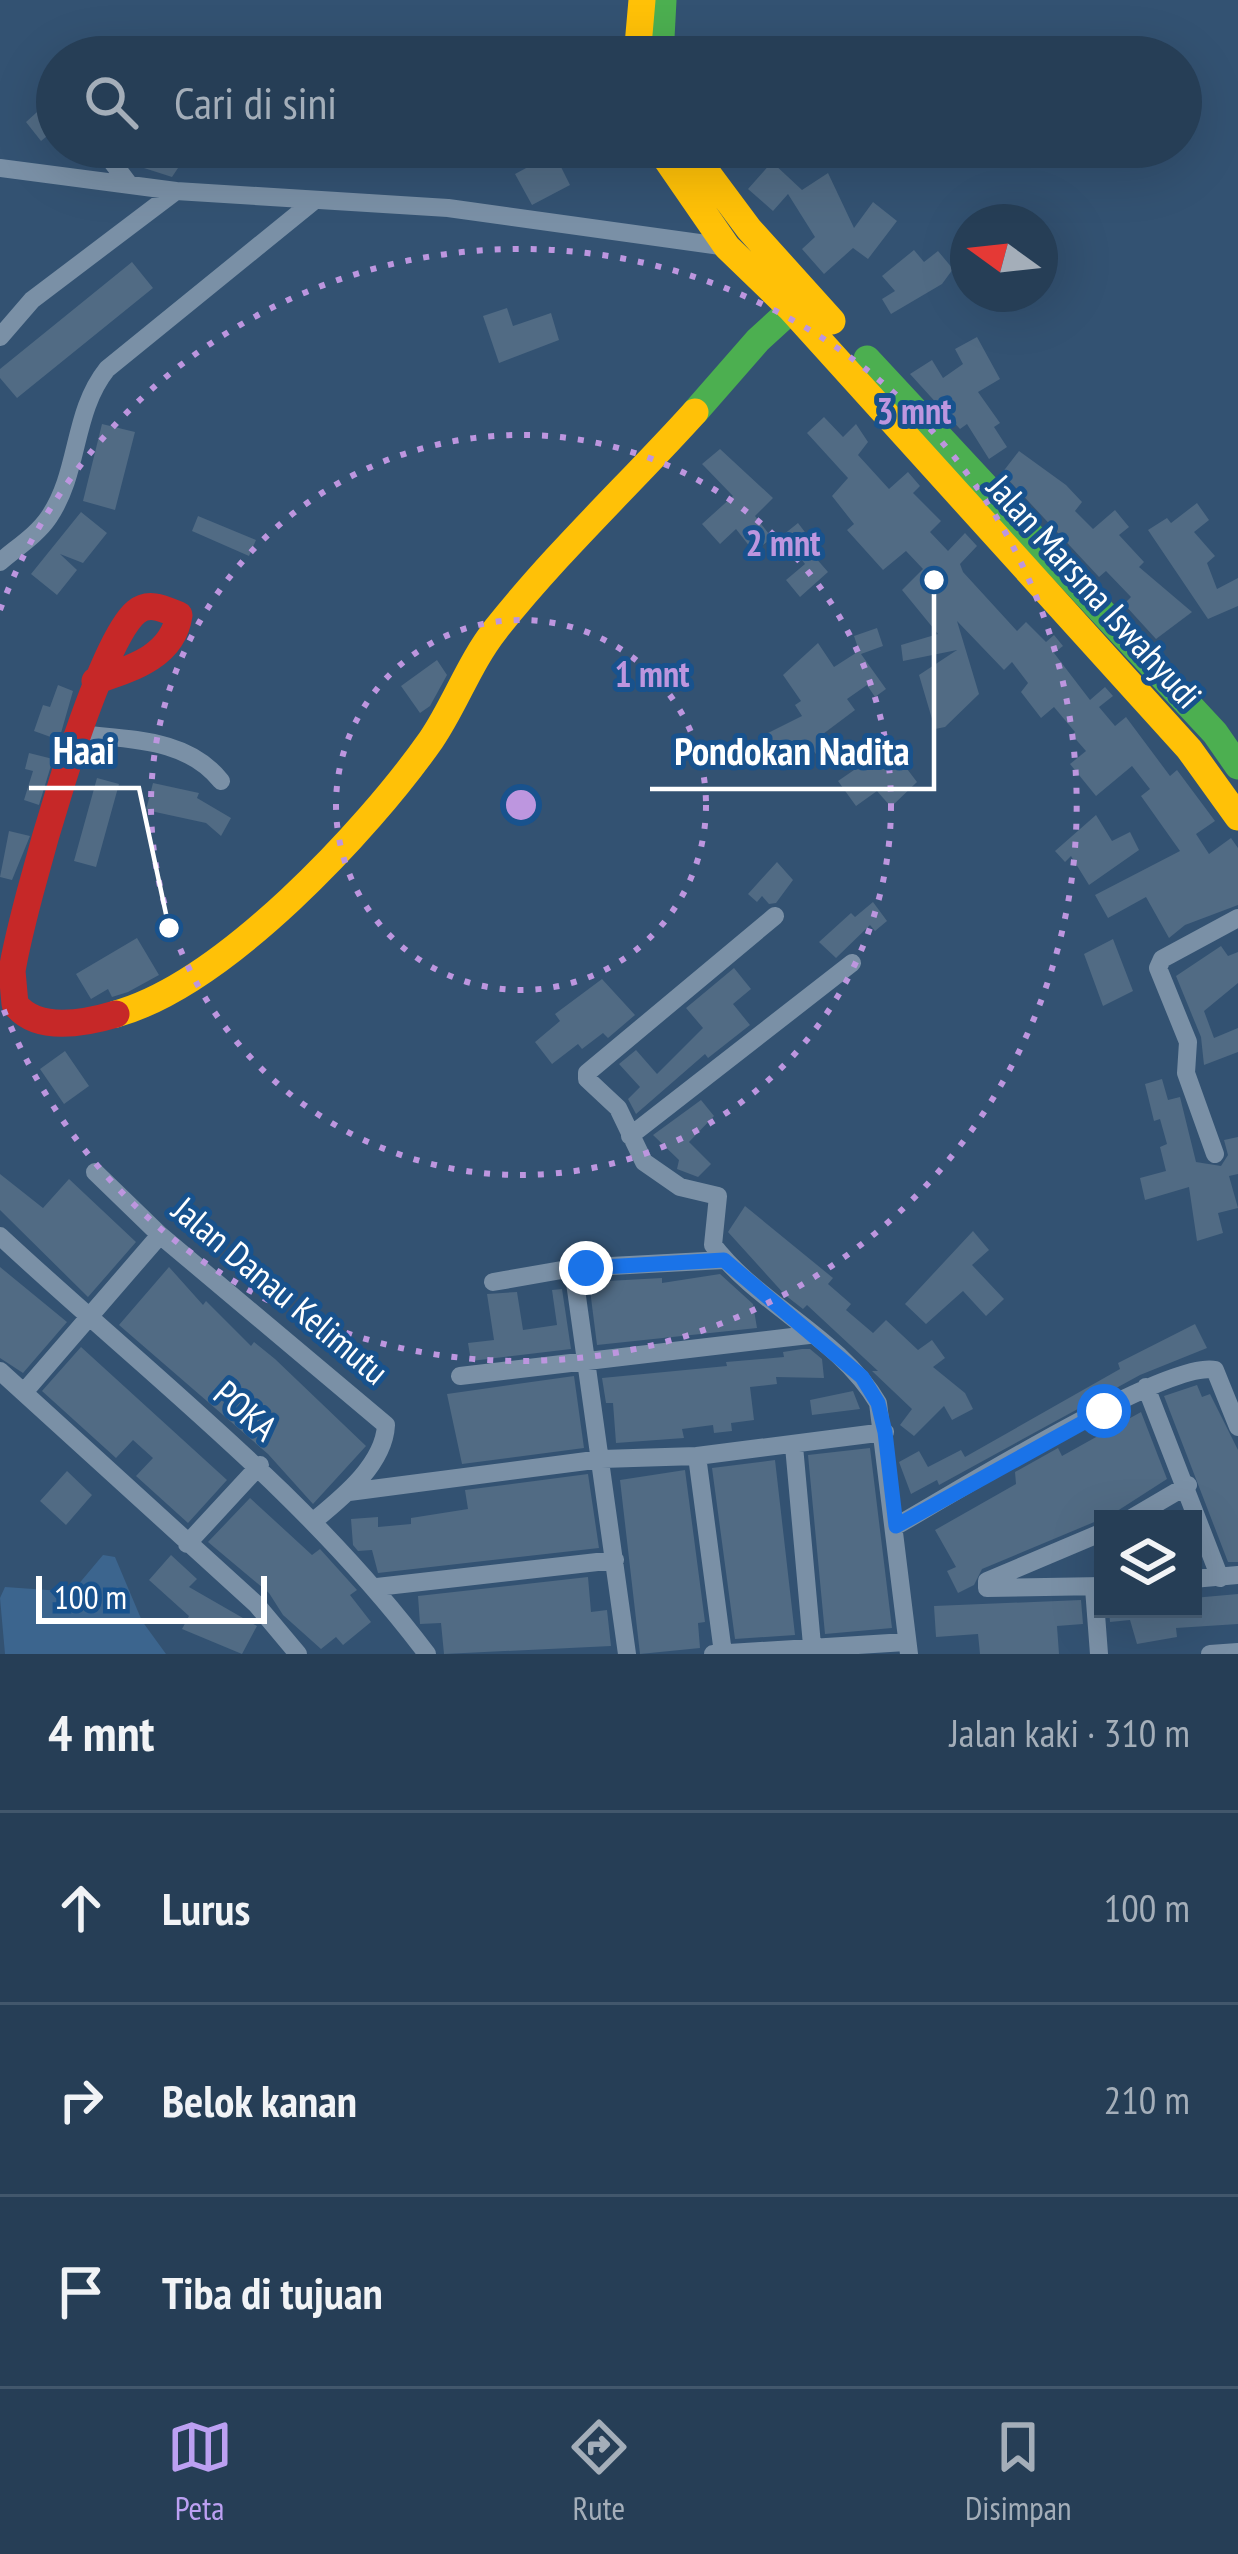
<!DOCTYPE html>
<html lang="id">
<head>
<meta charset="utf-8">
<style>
	body { margin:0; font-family:"PT Sans Narrow",sans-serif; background:#324960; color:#f1f3f6 }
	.controls { position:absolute; right:36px; bottom:36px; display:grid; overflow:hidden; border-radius:0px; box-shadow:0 12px 48px #0002 }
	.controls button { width:108px; height:108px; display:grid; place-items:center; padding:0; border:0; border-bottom:3px solid #42576c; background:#263e56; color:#f1f3f6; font:60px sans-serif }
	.compass { position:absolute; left:950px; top:204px; width:108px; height:108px; border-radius:50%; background:#263e56; box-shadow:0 12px 48px #0002; rotate:285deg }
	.scale { position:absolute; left:36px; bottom:30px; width:231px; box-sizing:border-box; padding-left:12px; border:6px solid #fff; border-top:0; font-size:33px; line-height:42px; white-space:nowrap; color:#fff; -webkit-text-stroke:9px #18528d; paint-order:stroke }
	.stop { position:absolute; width:36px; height:36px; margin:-27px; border:9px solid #1a73e8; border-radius:50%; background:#fff }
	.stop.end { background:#1a73e8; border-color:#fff; box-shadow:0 3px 12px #0008 }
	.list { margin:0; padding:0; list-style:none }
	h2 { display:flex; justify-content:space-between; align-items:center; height:156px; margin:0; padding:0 48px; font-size:51px }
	h2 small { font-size:39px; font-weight:400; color:#a4aeb9 }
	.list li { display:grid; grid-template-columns:78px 1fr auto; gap:36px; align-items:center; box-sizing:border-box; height:192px; padding:0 48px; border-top:3px solid #42576c }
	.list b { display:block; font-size:45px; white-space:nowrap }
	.list em { font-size:39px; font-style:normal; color:#a4aeb9 }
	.icon { flex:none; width:66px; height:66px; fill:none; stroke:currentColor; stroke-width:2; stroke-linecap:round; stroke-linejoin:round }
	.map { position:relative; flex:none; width:1238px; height:1654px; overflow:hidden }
	.search { position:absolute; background:#263e56; box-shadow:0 12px 48px #0002; left:36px; right:36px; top:36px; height:132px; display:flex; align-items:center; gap:30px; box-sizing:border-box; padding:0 42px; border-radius:66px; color:#a4aeb9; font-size:45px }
	.sheet { height:732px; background:#263e56 }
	nav { display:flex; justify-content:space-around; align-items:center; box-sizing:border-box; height:168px; border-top:3px solid #42576c; background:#263e56; font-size:33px; color:#a4aeb9 }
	nav a { display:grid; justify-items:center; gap:6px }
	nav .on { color:#bca0f2 }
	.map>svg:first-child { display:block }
	.water { fill:#3c658e }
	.building { fill:#516b84 }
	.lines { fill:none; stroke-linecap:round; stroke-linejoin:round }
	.street { stroke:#7a90a6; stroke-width:18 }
	.fast { stroke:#4caf50; stroke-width:27 }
	.slow { stroke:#ffc107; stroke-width:27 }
	.jam { stroke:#c62828; stroke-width:27 }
	.route { stroke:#1a73e8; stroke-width:15 }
	.ring { fill:none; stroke:#bd96df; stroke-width:6; stroke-dasharray:6 12 }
	.labels { text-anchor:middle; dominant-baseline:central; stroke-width:10; stroke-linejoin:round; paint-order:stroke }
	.street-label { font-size:36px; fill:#fff; stroke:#18528d }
	.centre { fill:#bd96df; stroke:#18528d; stroke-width:6 }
	.ring-label { font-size:36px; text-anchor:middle; font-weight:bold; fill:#bd96df; stroke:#18528d; stroke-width:10; stroke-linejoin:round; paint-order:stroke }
	.leader { fill:none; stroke:#fff; stroke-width:4.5 }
	.callout-dot { fill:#fff; stroke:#18528d; stroke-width:4.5 }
	.callout-label { font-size:39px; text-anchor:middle; font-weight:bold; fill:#fff; stroke:#18528d; stroke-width:10; stroke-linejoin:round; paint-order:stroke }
</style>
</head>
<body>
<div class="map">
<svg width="1238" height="1654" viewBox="0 0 1238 1654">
	<rect width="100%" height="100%" fill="#335272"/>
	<path class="water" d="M103 1555 115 1557 142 1621 166 1654H5L0 1598 5 1587 62 1591 77 1586Z"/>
	<path class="building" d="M57 94V128L41 141 26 122Z
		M158 147H179L188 153 172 177 144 168Z
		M554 153 570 185 532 205 515 174Z
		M772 162 802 190 828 173 854 228 873 202 897 221 868 259 853 248 824 274 802 249 815 237 788 194 773 211 748 189Z
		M914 250 924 262 938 251 953 269 942 284 891 314 882 299 895 291 882 276Z
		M132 262 153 288 17 398 0 378V369Z
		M507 308 513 326 551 313 559 340 499 363 483 316Z
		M977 337 1000 379 978 392 1000 423 994 427 1007 447 989 459 967 424 960 429 910 374 932 360 943 378 963 364 955 349Z
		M824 417 843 437 856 424 868 442 858 455 889 489 908 472 920 486 913 493 941 521 930 532 948 551 965 533 977 546 960 564 963 572 1017 631 1026 622 1046 642 1054 635 1063 646 1054 653 1090 700 1105 687 1113 696 1099 707 1115 726 1126 717 1170 776 1177 770 1215 821 1196 834 1209 854 1231 838 1238 848V905L1185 925 1169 938 1146 897 1108 918 1095 895 1180 851 1141 796 1150 789 1132 766 1096 796 1070 764 1086 751 1072 735 1075 732 1054 707 1041 718 1021 692 1028 683 1012 662 1004 670 957 621 979 694 945 727 935 729 919 675 957 650 903 661 901 645 938 634 902 590 923 569 906 551 883 570 847 530 854 524 832 496 848 478 807 433Z
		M102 424 135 432 115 510 83 501Z
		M720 449 773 498 755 516 772 538 754 552 736 529 720 544 702 524 733 496 702 464Z
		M1019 451 1066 485 1082 502 1075 511 1093 529 1115 510 1129 527 1119 535 1144 562 1139 567 1192 612 1156 639 1124 604 1131 597 1106 571 1099 577 1002 473Z
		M1197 503 1209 520 1194 532 1215 556 1207 563 1217 589 1238 578V606L1208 619 1148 530 1167 518 1171 523Z
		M81 512 107 533 83 563 60 554 77 570 57 595 31 574Z
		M198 516 256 540 249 556 192 531Z
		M798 523 814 544 808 549 828 572 800 597 786 580 805 564 783 535Z
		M877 628 883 646 861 654 886 689 875 697 867 685 847 699 855 710 823 734 836 752 822 762 812 749 800 762 787 750 782 754 766 734 802 716 795 705 801 701 783 675 818 643 834 667 859 651 854 636Z
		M437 660 447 675 430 706 420 713 401 686Z
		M58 685 73 691 59 740 34 731 43 705 50 707Z
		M882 736 917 782 891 807 877 791 856 806 838 781 854 770 849 762Z
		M29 753 53 759 39 805 24 800 33 771 25 769Z
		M97 778 119 784 96 867 74 861Z
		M153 783 199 793 197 798 231 818 221 836 206 823 146 810Z
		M1096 815 1112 841 1130 832 1139 850 1089 885 1071 856 1065 862 1055 851Z
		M9 831 30 836 12 880 0 877Z
		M777 862 793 880 776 903 769 904 762 896 757 902 748 894Z
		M873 902 887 921 875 931 870 925 836 958 819 942 851 913 855 917Z
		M137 938 159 975 128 992 112 997 108 989 91 999 76 974Z
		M1113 939 1133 991 1103 1006 1084 954Z
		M1221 946 1228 956 1238 952V983L1204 1011 1214 1038 1238 1028V1052L1204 1065 1201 1037 1176 976Z
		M734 968 751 989 733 1004 750 1025 708 1058 705 1054 636 1114 628 1099 640 1087 619 1064 636 1050 657 1074 703 1028 686 1008Z
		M602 979 635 1015 608 1038 603 1033 582 1049 578 1044 552 1064 535 1042 560 1021 555 1014Z
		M65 1051 89 1086 64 1104 40 1069Z
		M1162 1079 1168 1100 1180 1097 1196 1162 1221 1166 1228 1155 1224 1140 1238 1137V1174L1229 1176 1238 1208 1218 1213 1223 1233 1197 1241 1189 1187 1145 1200 1140 1178 1166 1171 1160 1147 1167 1144 1160 1119 1154 1121 1145 1084Z
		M701 1100 714 1116 689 1142 711 1164 698 1177 677 1169 679 1160 653 1135Z
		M0 1174 43 1208 69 1179 136 1242 88 1297 0 1210Z
		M745 1206 833 1278 828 1284 851 1304 846 1310 873 1333 886 1320 918 1350 932 1340 945 1358 933 1367 965 1393 973 1409 952 1420 944 1406 914 1436 900 1425 912 1409 872 1371H878L807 1305 803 1309 785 1295 728 1232Z
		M973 1231 989 1250 972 1265 1004 1299 986 1316 963 1291 926 1324 905 1304Z
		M0 1267 67 1322 23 1373 0 1358Z
		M169 1267 203 1305 206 1301 251 1346 254 1342 275 1359 366 1446 313 1504 268 1454 119 1325Z
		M720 1274 753 1304 757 1328 597 1345 589 1282 662 1278V1283Z
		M562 1289 571 1349 471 1361 468 1343 494 1340 487 1294 517 1292 523 1330 557 1325 552 1290Z
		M1195 1324 1207 1348 1140 1375 939 1485 937 1480 911 1494 899 1462 919 1451 928 1467 961 1450 965 1457 1120 1369 1118 1363Z
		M81 1347 227 1480 188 1523 136 1476 153 1458 133 1440 116 1458 42 1391Z
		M802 1349H810L822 1359 824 1378 776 1377 777 1384 750 1387 754 1420 731 1423 732 1431 714 1433 713 1425 682 1429 684 1438 616 1443 613 1403H606L602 1378 727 1366 726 1362 784 1357 783 1352Z
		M574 1376 584 1448 462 1464 447 1394Z
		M1197 1385 1202 1397 1210 1394 1238 1450V1562H1228L1164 1396Z
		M853 1391 860 1409 812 1415 810 1400Z
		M1141 1412 1167 1479 1111 1515 982 1569 974 1585 958 1593 947 1571 956 1567 935 1530 1016 1484 1015 1472 1058 1448 1062 1456Z
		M870 1448 892 1628 825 1634 808 1455Z
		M775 1460 795 1635 735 1639 712 1468Z
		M685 1470 705 1622 698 1623 700 1648 640 1654 620 1480Z
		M67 1471 92 1495 66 1525 40 1501Z
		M588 1474 599 1548 378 1573 372 1550 358 1551 353 1545 351 1519 378 1517V1527L411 1524V1518L468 1509 465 1490Z
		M250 1498 312 1555 320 1549 357 1590 350 1595 371 1622 343 1645 336 1637 321 1649 283 1615 269 1593 208 1542Z
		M171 1555 197 1579 189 1587 257 1626 242 1654 182 1629 189 1616 149 1580Z
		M588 1577 591 1612 607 1610 611 1646 444 1654 441 1623 420 1624 418 1596Z
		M1238 1594V1624L1176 1628 1177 1637 1137 1644 1130 1620 1110 1622 1109 1609H1193V1598Z
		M1081 1600 1083 1624 1057 1626 1059 1654H980L978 1634 936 1637 934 1606Z"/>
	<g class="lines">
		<path class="street" d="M101 147 128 183
			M0 168 176 191 448 208 728 247
			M0 337 32 300 176 191
			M0 562C16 548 37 535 49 517 80 471 72 413 107 369L315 200
			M80 734C130 740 187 738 221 781
			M775 916 587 1073V1079L618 1108 644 1162 680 1187 718 1196 713 1245C760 1306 839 1337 878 1403L909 1654
			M630 1136 852 963
			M1215 1154 1186 1073 1188 1042 1158 968 1162 959 1238 918
			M95 1172 160 1235 386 1425C384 1464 343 1497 315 1520
			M0 1236C147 1373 306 1493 427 1654
			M493 1282 573 1268
			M0 1371 256 1604 298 1654
			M460 1376 809 1335
			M1146 1387 1220 1578
			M25 1391 160 1235
			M794 1446 812 1645
			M697 1456 723 1653
			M349 1492 602 1459 697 1456 885 1432
			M1130 1519 1188 1485
			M896 1526C948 1497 1170 1358 1215 1370L1238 1427
			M187 1544 260 1465
			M1193 1579 1238 1575
			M377 1587 615 1560
			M987 1588V1581L1103 1532
			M987 1588 1103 1586
			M1094 1588 1099 1654
			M627 1654 573 1268 724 1260
			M713 1654 906 1642
			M1210 1654 1238 1652"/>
		<path class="fast" d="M660 57 663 0
			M867 359 1215 733 1238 766
			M695 412 758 340 805 297"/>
		<path class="slow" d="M637 57 642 0
			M658 147 727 247 790 308 1189 749 1238 817
			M688 147 749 229 832 321
			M116 1014C224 984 367 831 431 740 455 705 469 663 496 629 557 552 629 485 695 412"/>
		<path class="jam" d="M95 681C130 669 173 657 179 615 164 609 149 601 136 612 95 646 22 909 12 971L15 1004C37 1033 86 1023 116 1014"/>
	</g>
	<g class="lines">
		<path class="route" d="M586 1268 724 1260 862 1377 878 1403 885 1432 896 1526 1104 1411"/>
	</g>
	<g class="ring">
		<circle cx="521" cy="805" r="185"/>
		<circle cx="521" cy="805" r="370"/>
		<path d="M0 610A556 556 0 1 1 0 1000"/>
	</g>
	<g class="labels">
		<g class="street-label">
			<text transform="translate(1095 591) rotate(48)">Jalan Marsma Iswahyudi</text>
			<text transform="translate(281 1290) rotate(40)">Jalan Danau Kelimutu</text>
			<text transform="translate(246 1410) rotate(41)">POKA</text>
		</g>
	</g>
	<circle cx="521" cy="805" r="18" class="centre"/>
	<g class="ring-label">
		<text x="914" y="424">3 mnt</text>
		<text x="783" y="556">2 mnt</text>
		<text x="652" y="687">1 mnt</text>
	</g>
	<path class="leader" d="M169 928L139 788H29M934 580L934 789H650"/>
	<g class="callout-dot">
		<circle cx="169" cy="928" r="12"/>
		<circle cx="934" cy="580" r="12"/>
	</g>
	<g class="callout-label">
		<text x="84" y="764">Haai</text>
		<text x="792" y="765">Pondokan Nadita</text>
	</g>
</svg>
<div class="controls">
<button><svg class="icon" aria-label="layers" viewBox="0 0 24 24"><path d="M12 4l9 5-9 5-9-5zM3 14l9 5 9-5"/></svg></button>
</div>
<svg class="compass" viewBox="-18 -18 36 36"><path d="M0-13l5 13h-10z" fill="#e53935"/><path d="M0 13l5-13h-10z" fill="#a4aeb9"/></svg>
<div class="scale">100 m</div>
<div class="stop" style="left:1104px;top:1411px"></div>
<div class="stop end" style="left:586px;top:1268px"></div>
<div class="search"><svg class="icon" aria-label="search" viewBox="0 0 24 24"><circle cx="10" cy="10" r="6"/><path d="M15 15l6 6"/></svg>Cari di sini</div>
</div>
<section class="sheet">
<h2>4 mnt<small>Jalan kaki · 310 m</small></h2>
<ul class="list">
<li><svg class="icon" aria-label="ahead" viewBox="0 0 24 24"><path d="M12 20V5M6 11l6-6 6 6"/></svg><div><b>Lurus</b></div><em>100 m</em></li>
<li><svg class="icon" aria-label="right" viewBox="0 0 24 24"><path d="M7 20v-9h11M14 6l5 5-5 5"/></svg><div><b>Belok kanan</b></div><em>210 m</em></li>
<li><svg class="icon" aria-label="arrive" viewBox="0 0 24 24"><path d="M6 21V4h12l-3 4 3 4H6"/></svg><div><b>Tiba di tujuan</b></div></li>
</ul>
</section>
<nav>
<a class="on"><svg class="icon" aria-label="map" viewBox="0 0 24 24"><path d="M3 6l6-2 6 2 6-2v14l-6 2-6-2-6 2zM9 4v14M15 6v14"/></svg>Peta</a>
<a><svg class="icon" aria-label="directions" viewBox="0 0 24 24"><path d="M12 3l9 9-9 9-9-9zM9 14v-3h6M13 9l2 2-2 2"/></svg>Rute</a>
<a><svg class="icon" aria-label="saved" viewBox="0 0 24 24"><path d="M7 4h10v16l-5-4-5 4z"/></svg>Disimpan</a>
</nav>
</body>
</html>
